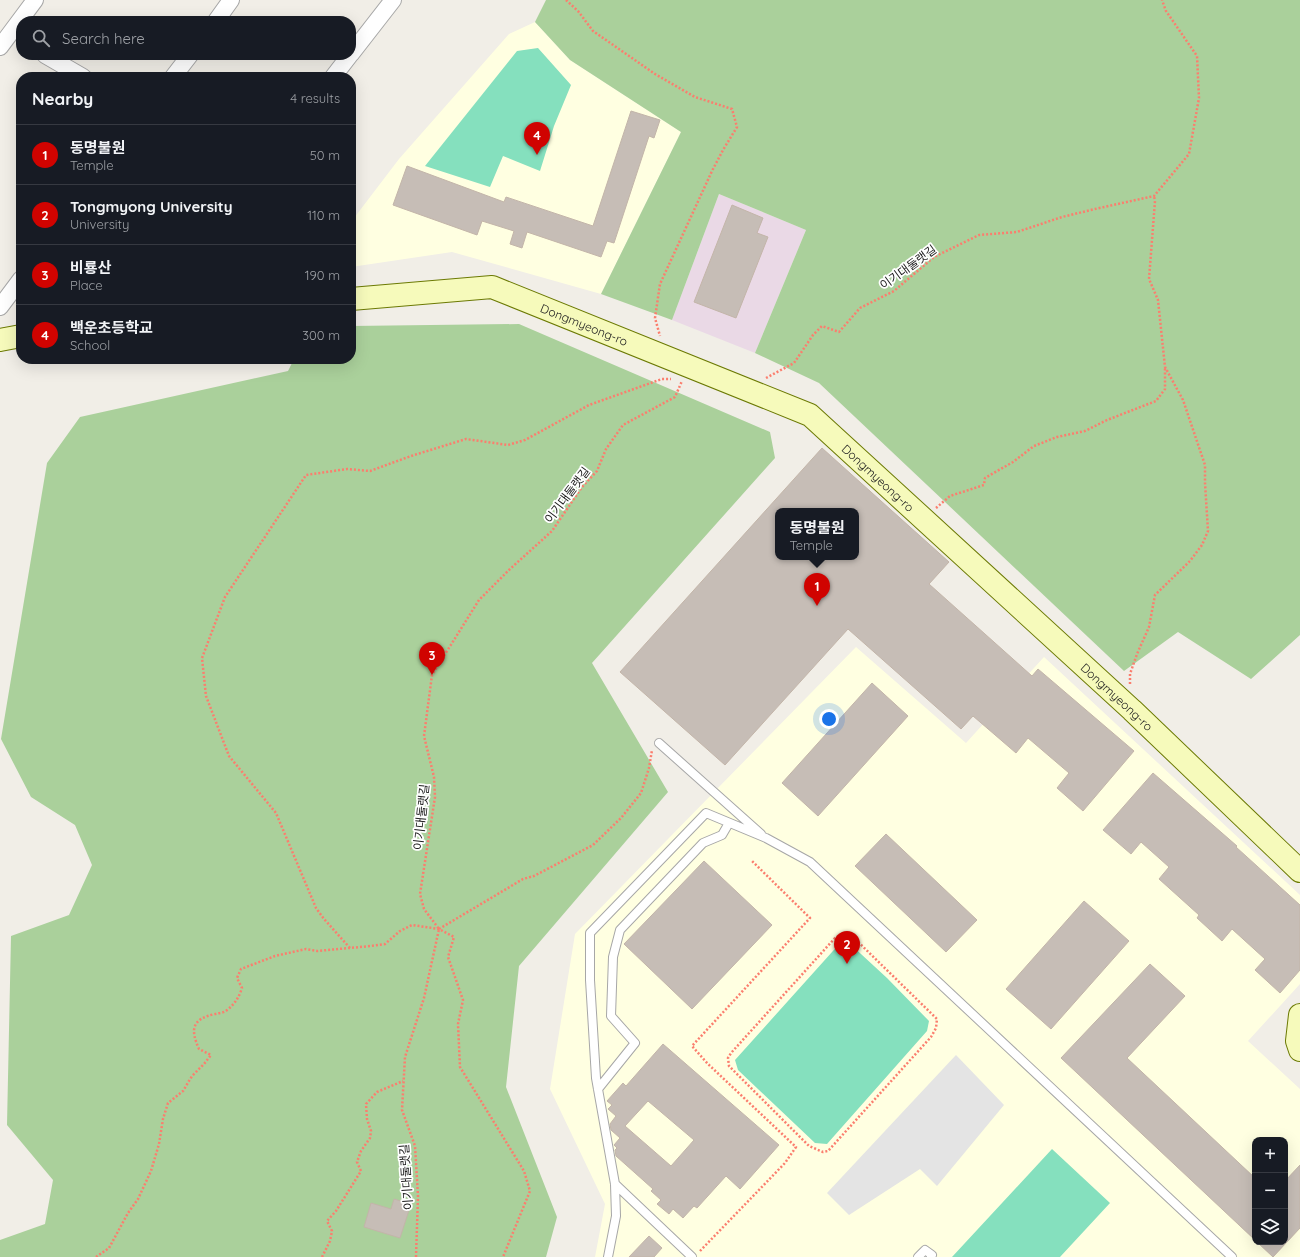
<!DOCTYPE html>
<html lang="en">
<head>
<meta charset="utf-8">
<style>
	body { margin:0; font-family:Quicksand,"Noto Sans KR",sans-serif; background:#20242c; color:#f1f3f6 }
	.controls { position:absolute; right:12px; bottom:12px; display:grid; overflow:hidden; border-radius:8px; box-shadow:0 4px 16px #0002 }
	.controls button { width:36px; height:36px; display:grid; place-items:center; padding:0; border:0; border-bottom:1px solid #363941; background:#171b24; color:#f1f3f6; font:20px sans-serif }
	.you { position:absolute; left:829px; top:719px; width:14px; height:14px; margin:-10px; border:3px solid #fff; border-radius:50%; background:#1a73e8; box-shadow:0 0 0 6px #1a73e833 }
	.badge { display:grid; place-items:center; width:26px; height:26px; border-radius:50%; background:#d00300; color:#fff; font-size:13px; font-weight:700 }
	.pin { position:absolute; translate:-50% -33px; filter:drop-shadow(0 1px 2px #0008) }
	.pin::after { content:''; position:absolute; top:21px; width:14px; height:12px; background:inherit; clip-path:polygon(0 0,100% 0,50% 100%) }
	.popup { position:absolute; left:775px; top:508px; width:84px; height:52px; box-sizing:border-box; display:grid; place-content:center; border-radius:8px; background:#171b24; filter:drop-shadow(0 1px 3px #0005); font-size:13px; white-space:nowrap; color:#9ea1a6 }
	.popup b { font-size:15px; color:#f1f3f6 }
	.popup::after { content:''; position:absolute; left:50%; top:100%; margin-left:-8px; border:8px solid transparent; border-top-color:#171b24 }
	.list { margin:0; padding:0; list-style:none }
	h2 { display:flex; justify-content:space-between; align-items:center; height:52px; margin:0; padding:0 16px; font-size:17px }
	h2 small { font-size:13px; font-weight:400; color:#9ea1a6 }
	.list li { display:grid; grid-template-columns:26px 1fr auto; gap:12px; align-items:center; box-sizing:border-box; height:60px; padding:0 16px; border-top:1px solid #363941 }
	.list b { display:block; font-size:15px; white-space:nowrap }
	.list p { margin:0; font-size:13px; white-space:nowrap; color:#9ea1a6 }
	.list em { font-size:13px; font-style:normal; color:#9ea1a6 }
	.icon { flex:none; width:22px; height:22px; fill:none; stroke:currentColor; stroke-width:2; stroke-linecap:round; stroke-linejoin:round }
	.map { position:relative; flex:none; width:1300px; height:1257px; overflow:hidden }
	.search { position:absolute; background:#171b24; box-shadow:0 4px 16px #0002; left:16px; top:16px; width:340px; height:44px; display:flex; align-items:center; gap:10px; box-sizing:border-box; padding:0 14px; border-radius:16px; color:#9ea1a6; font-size:15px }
	.panel { position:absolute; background:#171b24; box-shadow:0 4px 16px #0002; left:16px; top:72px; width:340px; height:292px; border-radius:16px }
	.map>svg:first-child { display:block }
	.industrial { fill:#ead9e6 }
	.education { fill:#ffffe1; fill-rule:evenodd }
	.forest { fill:#aad09b }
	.pitch { fill:#85e0be }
	.parking { fill:#e4e4e4 }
	.building { fill:#c6bdb6; stroke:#c3b5a9; fill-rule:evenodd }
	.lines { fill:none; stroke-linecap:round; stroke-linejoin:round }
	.lane-casing { stroke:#a7a7a7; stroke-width:10 }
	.street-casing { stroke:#a7a7a7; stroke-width:18 }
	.secondary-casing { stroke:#6c7a04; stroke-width:24 }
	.path { stroke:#fb7e6e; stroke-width:2.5; stroke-dasharray:2 2; stroke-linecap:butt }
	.lane { stroke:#fff; stroke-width:8 }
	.street { stroke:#fff; stroke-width:16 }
	.secondary { stroke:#f6fabb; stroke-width:22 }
	.labels { text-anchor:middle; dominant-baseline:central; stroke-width:3.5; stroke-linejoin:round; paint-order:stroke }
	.street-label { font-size:12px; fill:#202020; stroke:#fff }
</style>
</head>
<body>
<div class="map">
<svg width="1300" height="1257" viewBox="0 0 1300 1257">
	<rect width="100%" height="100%" fill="#f1eee7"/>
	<path class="industrial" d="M719 194 806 230 755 353 672 320Z"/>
	<path class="education" d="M535 22 570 60 681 132 601 294 452 252 351 267V222L399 159 509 34Z
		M856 647 966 743 1044 657 1300 895V984L1248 1041 1300 1089V1257H595L605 1204 550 1089 575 934ZM1255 1140H1285V1242H1255Z"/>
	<path class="forest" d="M546 0H1300V635L1251 679 1178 632 1124 671 819 383 755 353 806 230 719 194 672 320 601 294 681 132 570 60 535 22Z
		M519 324 770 432 775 458 592 663 668 792 519 966 506 1087 557 1217 546 1257H0V1240L45 1224 53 1180 7 1125 11 936 69 915 92 865 75 825 31 797 1 739 47 463 80 417 288 371 294 359H351V326Z"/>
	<path class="pitch" d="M538 48 571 85 554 126 540 171 503 156 490 187 425 166 517 51Z
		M841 942H848L887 978 929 1021 927 1031 827 1144 815 1143 738 1070 735 1060Z
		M1052 1149 1110 1203 1060 1257H952Z"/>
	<path class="parking" d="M956 1055 1004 1105 937 1186 920 1169 849 1215 827 1193Z"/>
	<path class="building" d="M631 111 660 120 654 138 649 136 614 243 607 241 601 257 527 232 522 248 510 244 514 231 482 221 477 235 393 205 407 166 504 202 506 197 593 226Z
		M732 205 763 218 757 233 768 237 736 318 694 302Z
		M822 448 949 562 929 584 1032 676 1038 669 1134 751 1083 811 1057 788 1069 773 1028 738 1016 753 973 716 961 729 848 629 725 765 620 672ZM778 511H856V557H778Z
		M872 683 908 716 818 816 782 783Z
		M1153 773 1237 846 1236 847 1300 905V970L1280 993 1255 970 1265 959 1232 929 1222 941 1197 918 1199 915 1159 879 1169 867 1141 842 1131 854 1103 830Z
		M886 834 977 920 946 952 855 866Z
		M704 861 772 925 692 1009 624 944Z
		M1084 901 1129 941 1051 1029 1006 989Z
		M1150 964 1185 996 1127 1058 1255 1178V1240L1061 1058Z
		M663 1044 779 1145 740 1189 726 1176 697 1208 694 1206 683 1218 673 1209 669 1214 657 1204 661 1200 651 1191 653 1189 616 1156 615 1150 617 1148 614 1145 620 1138 611 1130 610 1124 616 1116 608 1109 612 1105 607 1101 623 1083 626 1086ZM648 1101 694 1140 671 1166 625 1126Z
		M1300 1165V1228L1273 1257 1257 1242H1285V1181Z
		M394 1199 411 1204 400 1238 364 1227 371 1203 391 1209Z
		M649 1236 662 1248 654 1257H629Z"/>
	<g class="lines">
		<defs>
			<path id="lane" d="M659 743 761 834
				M598 1089 635 1043 611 1016 613 957 620 930 703 843 722 835 729 823
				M615 1184 692 1257
				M608 1257 616 1216 615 1184 596 1078 590 980V933L706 813 766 838 810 862 1232 1257
				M918 1257 925 1250 932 1255 931 1257"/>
			<path id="street" d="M216 21 231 0
				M0 47 35 0
				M351 54 393 0
				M45 55 83 77
				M173 77 190 55
				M333 77 350 55
				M0 307 21 279"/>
			<g id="secondary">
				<path id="s1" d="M351 299 492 287 810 415 1132 710 1300 871"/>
				<path d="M0 340 21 336"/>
				<path d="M1300 1015 1297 1041 1300 1050"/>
			</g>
		</defs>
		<use href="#lane" class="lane-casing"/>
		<use href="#street" class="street-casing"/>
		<use href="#secondary" class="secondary-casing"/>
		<path class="path" d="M566 0 578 11 593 31 655 74 695 97 732 109 737 127 723 150 712 171 660 284 655 318 660 336
			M766 378 794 363 813 335 822 326 839 332 860 308 894 291 934 257 979 235 1017 232 1062 217 1095 209 1154 196 1189 154 1199 98 1197 56 1166 11 1162 0
			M936 508 950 496 984 485 985 478 1013 462 1034 446 1057 437 1085 431 1107 420 1156 401 1165 389V368
			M1130 684V674L1137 654 1149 627 1155 595 1190 561 1202 545 1208 531 1205 483V465L1183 400 1165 367 1158 300 1149 279 1155 201 1154 196
			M439 929 523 879 534 876 593 845 621 818 641 793 649 768 652 750
			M845 934 851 935 937 1019 936 1028 931 1037 828 1151 823 1152 809 1146 729 1066 728 1058 731 1053 835 938 840 935Z
			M350 948 324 919 316 908 276 813 229 756 206 696 202 658 225 597 306 475 347 469 370 471 411 456 466 439 508 445 525 440 589 405 662 379H671
			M700 1251 785 1163 796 1147 708 1064 692 1046 810 918 752 861
			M96 1257 109 1248 128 1213 138 1199 151 1171 159 1144 163 1119 168 1103 183 1091 192 1076 204 1064 211 1055 199 1049C190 1029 192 1019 215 1014 219 1013 224 1013 227 1010 235 1004 239 997 242 988L237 978 241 969 275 956 306 949 317 951 371 946 385 944 400 931 412 925 439 929 454 937 448 957 463 1000 458 1024 460 1067 524 1171 530 1191 503 1257
			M322 1257 330 1241 332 1231 327 1221 336 1211 361 1171 357 1162 361 1151 370 1138 371 1131 367 1119 366 1104 377 1092 403 1081
			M416 1257 418 1196 415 1146 402 1110 405 1057 424 998 439 929 424 909 420 894 435 797 434 777 424 736 432 675 479 600 510 569 552 531 582 487 597 471 606 449 623 425 675 397 682 381"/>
		<use href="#lane" class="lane"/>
		<use href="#street" class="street"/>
		<use href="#secondary" class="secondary"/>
	</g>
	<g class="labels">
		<g class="street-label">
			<text transform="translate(908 267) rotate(-36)">이기대둘랫길</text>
			<text stroke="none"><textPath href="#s1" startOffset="241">Dongmyeong-ro</textPath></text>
			<text stroke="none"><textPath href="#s1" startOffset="577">Dongmyeong-ro</textPath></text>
			<text transform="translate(567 495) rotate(-53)">이기대둘랫길</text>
			<text stroke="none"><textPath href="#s1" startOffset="901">Dongmyeong-ro</textPath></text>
			<text transform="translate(421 817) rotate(-84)">이기대둘랫길</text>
			<text transform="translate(406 1177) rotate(-94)">이기대둘랫길</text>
		</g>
	</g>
</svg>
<div class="controls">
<button>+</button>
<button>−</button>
<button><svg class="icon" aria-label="layers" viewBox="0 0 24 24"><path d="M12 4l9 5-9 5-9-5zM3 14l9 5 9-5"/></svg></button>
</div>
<div class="you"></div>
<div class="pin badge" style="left:817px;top:606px">1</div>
<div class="popup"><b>동명불원</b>Temple</div>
<div class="pin badge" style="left:847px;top:964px">2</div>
<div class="pin badge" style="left:432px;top:675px">3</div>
<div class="pin badge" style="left:537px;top:155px">4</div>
<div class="search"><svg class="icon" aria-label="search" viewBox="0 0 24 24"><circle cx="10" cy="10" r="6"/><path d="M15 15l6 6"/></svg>Search here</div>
<section class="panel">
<h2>Nearby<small>4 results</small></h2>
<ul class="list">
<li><span class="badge">1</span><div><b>동명불원</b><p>Temple</p></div><em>50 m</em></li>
<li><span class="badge">2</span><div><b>Tongmyong University</b><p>University</p></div><em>110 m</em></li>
<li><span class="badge">3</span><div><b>비룡산</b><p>Place</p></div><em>190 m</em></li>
<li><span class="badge">4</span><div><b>백운초등학교</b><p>School</p></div><em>300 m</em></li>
</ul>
</section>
</div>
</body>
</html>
